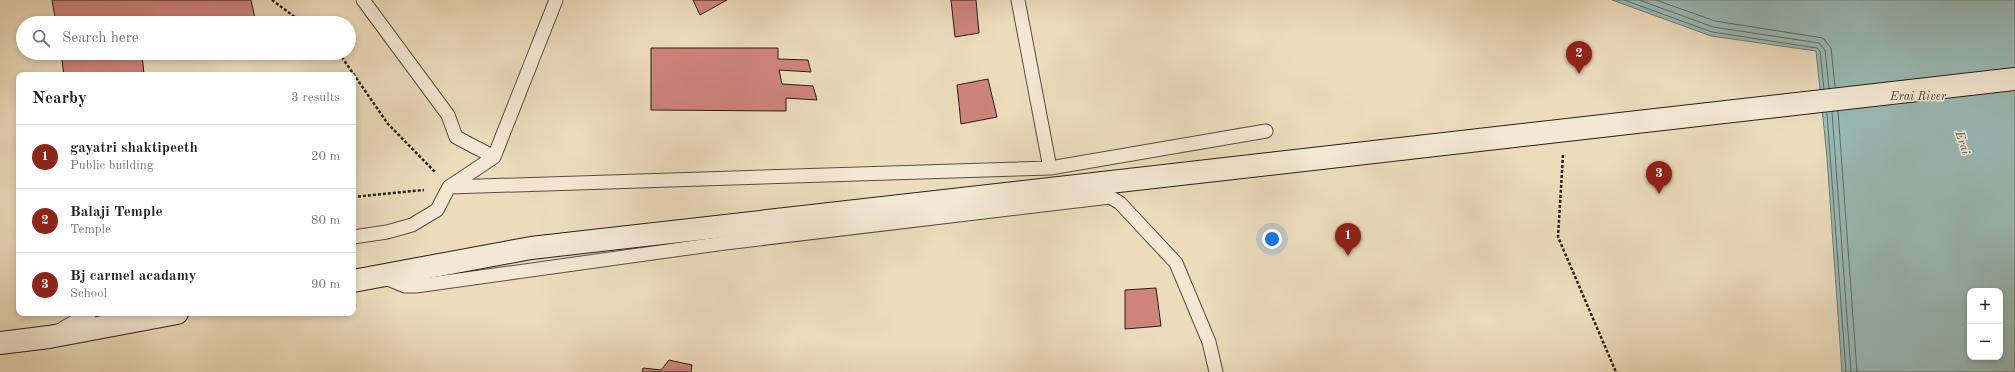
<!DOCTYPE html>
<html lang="en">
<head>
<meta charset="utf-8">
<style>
	body { margin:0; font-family:"Old Standard TT",serif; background:#f6f6f6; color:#222 }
	.controls { position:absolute; right:12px; bottom:12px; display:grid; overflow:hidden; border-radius:8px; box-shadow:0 2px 6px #0003 }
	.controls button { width:36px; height:36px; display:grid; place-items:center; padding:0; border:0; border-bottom:1px solid #e0e0e0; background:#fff; color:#222; font:20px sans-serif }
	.you { position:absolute; left:1272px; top:239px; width:14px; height:14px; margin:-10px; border:3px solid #fff; border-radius:50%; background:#1a73e8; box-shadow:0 0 0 6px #1a73e833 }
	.badge { display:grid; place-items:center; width:26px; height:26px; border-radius:50%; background:#8f2418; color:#fff; font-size:13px; font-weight:700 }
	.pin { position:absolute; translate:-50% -33px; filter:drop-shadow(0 1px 2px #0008) }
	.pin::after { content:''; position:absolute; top:21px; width:14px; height:12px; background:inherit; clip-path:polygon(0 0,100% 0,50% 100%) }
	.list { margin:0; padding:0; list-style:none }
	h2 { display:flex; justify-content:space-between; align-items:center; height:52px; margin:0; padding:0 16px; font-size:17px }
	h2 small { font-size:13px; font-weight:400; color:#767676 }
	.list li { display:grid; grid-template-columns:26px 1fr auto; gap:12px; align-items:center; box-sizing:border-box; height:64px; padding:0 16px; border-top:1px solid #e0e0e0 }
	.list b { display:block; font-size:15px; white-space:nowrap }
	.list p { margin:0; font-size:13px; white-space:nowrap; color:#767676 }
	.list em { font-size:13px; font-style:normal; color:#767676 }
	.icon { flex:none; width:22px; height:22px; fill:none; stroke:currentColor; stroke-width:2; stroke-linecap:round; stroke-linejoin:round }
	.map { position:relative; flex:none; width:2015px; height:372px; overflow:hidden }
	.search { position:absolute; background:#fff; box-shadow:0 2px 6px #0003; left:16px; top:16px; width:340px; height:44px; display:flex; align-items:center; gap:10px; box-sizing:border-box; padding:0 14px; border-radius:22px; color:#767676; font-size:15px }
	.panel { position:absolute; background:#fff; box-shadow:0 2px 6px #0003; left:16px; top:72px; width:340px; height:244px; border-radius:8px }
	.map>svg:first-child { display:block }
	.water { fill:#99bab6; stroke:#6c7c76; fill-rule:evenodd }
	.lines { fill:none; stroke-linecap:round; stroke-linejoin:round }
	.shore { stroke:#606c66; stroke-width:1 }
	.building { fill:#ce847b; stroke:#281f17 }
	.service-casing { stroke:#594e40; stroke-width:15 }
	.secondary-casing { stroke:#281f17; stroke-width:24 }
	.path { stroke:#281f17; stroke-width:2.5; stroke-dasharray:3 2; stroke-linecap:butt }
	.service { stroke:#f3e8d3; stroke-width:13 }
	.secondary { stroke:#f3e8d3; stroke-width:22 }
	.labels { text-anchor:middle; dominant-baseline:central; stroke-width:3.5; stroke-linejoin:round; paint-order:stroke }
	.water-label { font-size:12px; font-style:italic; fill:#4a4e47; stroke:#f3e8d3 }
</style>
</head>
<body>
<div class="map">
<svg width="2015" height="372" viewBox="0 0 2015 372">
	<rect width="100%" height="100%" fill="#ecdcbc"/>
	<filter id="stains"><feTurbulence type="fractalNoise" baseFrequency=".005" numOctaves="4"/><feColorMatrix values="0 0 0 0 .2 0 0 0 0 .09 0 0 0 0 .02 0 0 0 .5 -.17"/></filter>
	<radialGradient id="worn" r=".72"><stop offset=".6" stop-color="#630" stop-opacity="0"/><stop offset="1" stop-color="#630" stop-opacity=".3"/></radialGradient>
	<path class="water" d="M1612 0H2015V372H1842L1827 157 1816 51 1711 36ZM1970 291H2000V357H1970Z"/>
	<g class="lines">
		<path class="shore" d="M1624 0 1712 32 1817 48 1820 51 1824 89
			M1639 0 1713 27 1819 43 1825 50 1829 88
			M1656 0 1715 21 1823 38 1831 48 1835 87
			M1838 111 1857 372
			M1832 112 1851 372
			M1827 113 1846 372"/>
	</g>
	<path class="building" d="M52 0H251L256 23H56Z
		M693 0H727L700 15Z
		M951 0H976L979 33 955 37Z
		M651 48H778V59L808 60 811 72 779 70 782 84 813 86 817 100 786 98V111L651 110Z
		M61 53H142L144 75H64Z
		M988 79 997 117 961 124 957 85Z
		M1156 288 1161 326 1125 329V290Z
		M669 360 692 365 691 372H642L643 368 661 370Z"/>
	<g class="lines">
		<defs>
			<path id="service" d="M1018 0 1050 168
				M494 157 556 0
				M449 187 1050 168 1266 131
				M353 237 387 232 412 225 437 210 449 187 494 157 456 137 448 115 363 0
				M383 277 405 286H416L725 243 1110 197 1120 203 1176 263 1209 342 1216 372
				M62 329 90 313"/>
			<path id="secondary" d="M353 281 531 248 2015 79
				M0 343 49 337 177 313"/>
		</defs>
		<use href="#service" class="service-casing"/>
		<use href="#secondary" class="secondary-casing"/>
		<path class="path" d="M272 0 303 23
			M339 53 388 124 435 172
			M1563 155 1558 237 1616 372
			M353 197 424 190"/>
		<use href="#service" class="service"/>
		<use href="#secondary" class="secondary"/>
	</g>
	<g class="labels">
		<g class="water-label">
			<text x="1918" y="97">Erai River</text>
			<text transform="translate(1962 143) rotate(72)">Erai</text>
		</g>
	</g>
	<rect width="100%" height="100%" filter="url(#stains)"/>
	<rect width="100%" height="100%" fill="url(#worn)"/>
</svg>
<div class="controls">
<button>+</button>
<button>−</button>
</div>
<div class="you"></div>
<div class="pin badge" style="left:1348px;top:256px">1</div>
<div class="pin badge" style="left:1579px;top:74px">2</div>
<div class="pin badge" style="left:1659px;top:194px">3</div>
<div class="search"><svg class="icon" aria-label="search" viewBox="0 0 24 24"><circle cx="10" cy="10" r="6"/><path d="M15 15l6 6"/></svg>Search here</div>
<section class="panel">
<h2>Nearby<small>3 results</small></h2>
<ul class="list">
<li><span class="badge">1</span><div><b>gayatri shaktipeeth</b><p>Public building</p></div><em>20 m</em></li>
<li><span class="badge">2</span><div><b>Balaji Temple</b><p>Temple</p></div><em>80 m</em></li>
<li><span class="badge">3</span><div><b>Bj carmel acadamy</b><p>School</p></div><em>90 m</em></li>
</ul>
</section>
</div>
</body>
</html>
